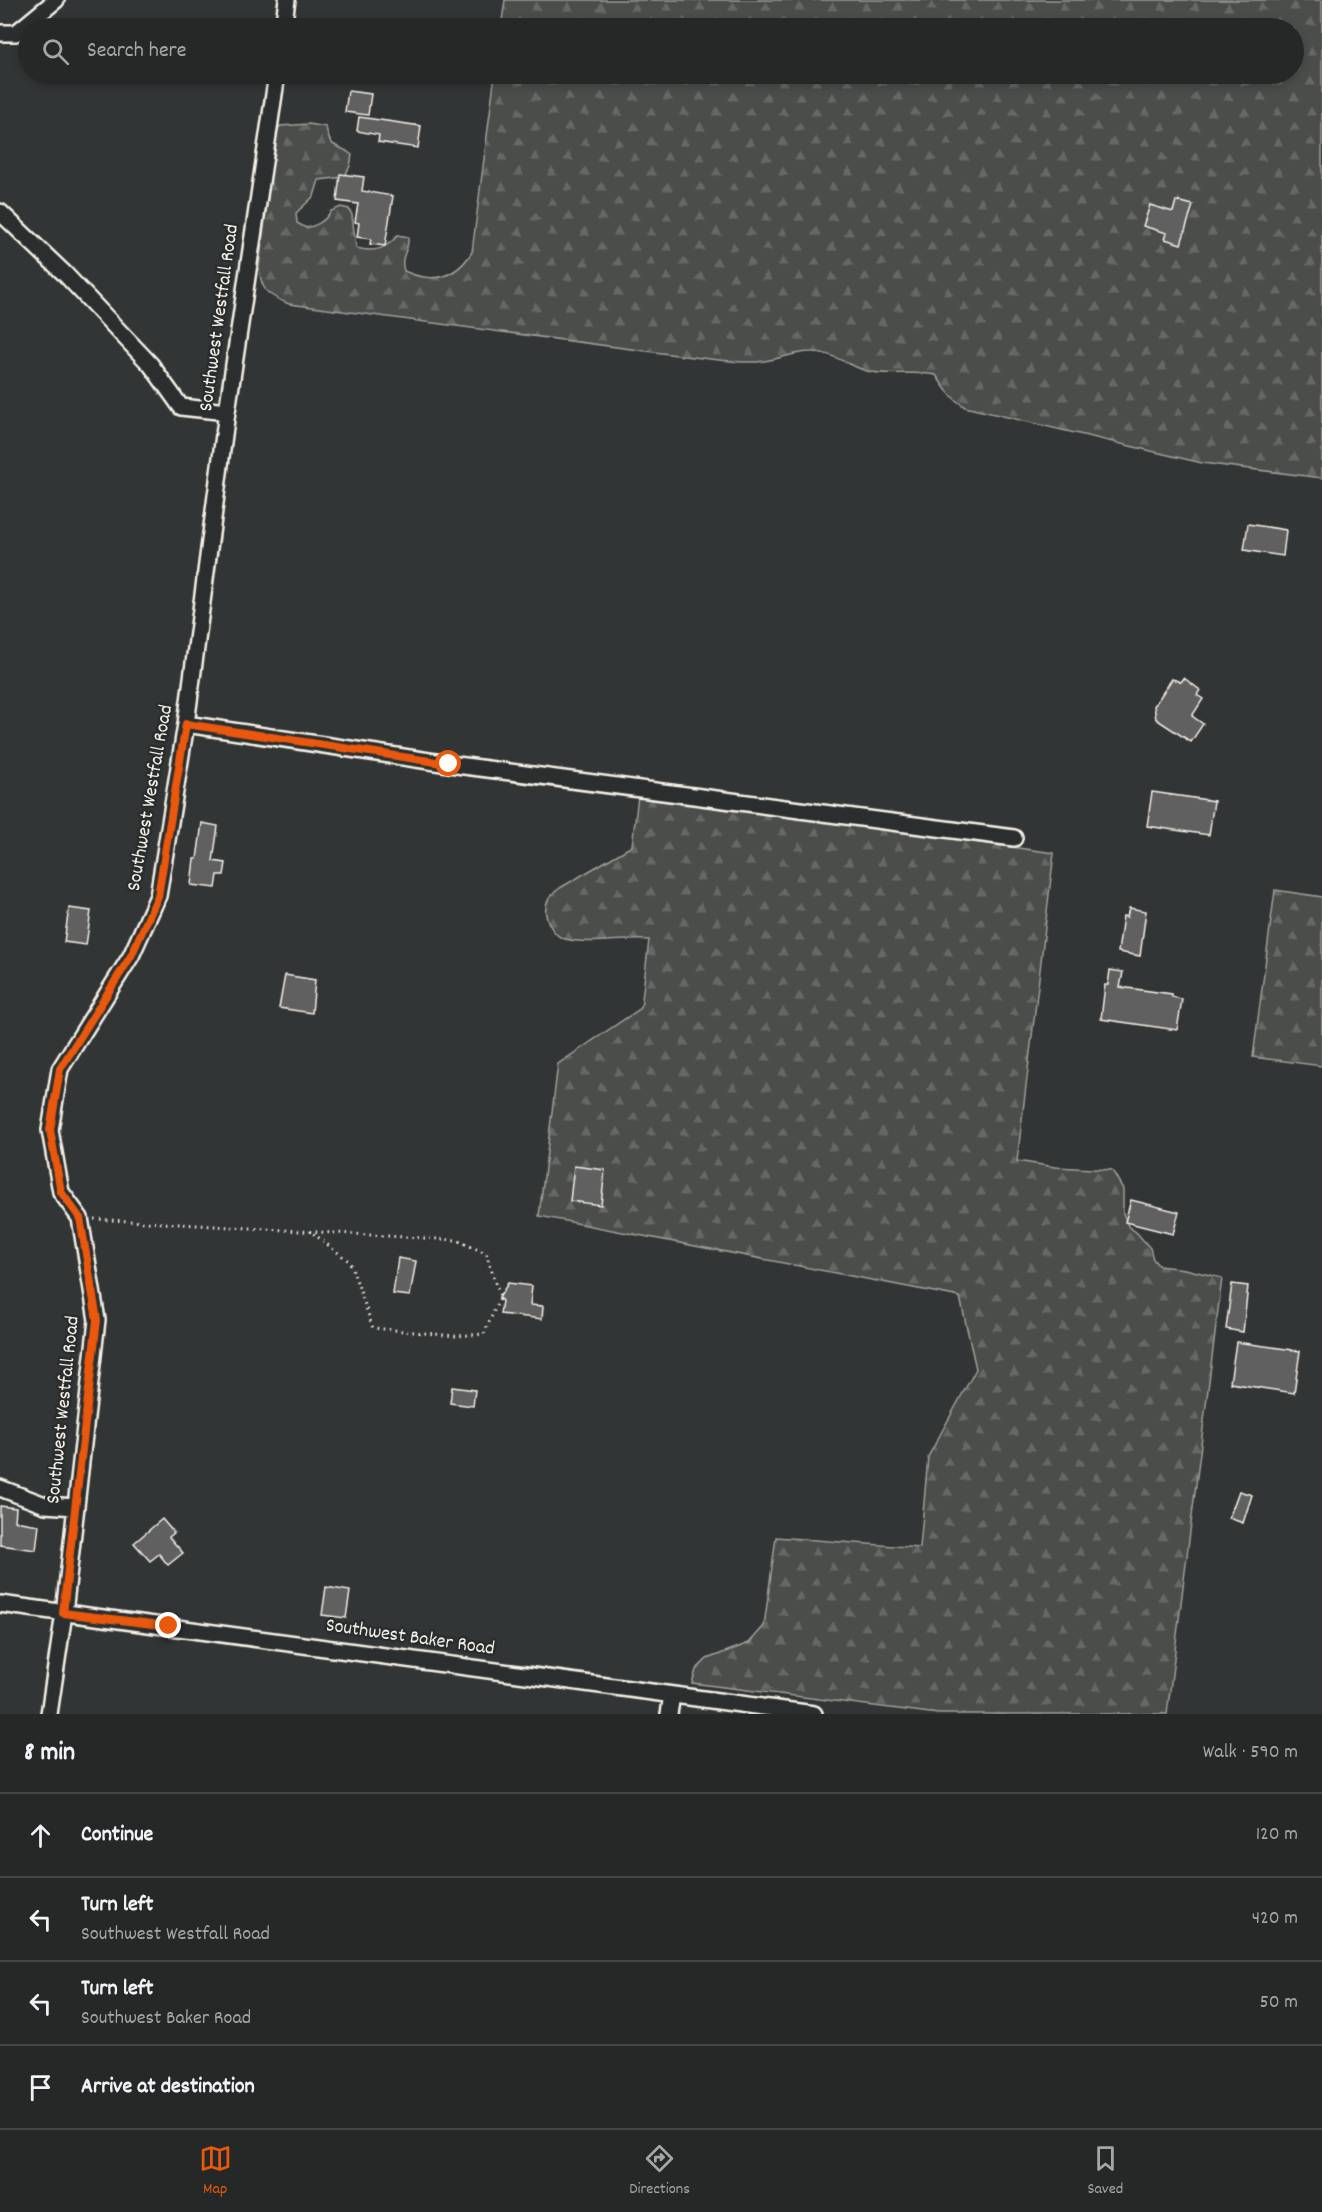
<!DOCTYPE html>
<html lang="en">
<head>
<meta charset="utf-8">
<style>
	body { margin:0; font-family:Dekko,sans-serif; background:#2e3030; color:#f1f3f6 }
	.stop { position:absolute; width:18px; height:18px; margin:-14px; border:4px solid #ea580c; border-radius:50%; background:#fff }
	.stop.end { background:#ea580c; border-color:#fff; box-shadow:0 2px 6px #0008 }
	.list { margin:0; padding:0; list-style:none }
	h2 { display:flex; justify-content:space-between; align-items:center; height:78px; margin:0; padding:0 24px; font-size:26px }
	h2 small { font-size:20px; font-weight:400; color:#a4a6a8 }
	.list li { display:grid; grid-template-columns:39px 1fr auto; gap:18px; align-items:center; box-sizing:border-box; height:84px; padding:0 24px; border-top:2px solid #424445 }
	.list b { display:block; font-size:22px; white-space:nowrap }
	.list p { margin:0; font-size:20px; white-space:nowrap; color:#a4a6a8 }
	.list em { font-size:20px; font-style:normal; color:#a4a6a8 }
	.icon { flex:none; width:33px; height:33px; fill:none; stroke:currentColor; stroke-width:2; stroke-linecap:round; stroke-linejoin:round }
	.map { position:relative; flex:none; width:1322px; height:1714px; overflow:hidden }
	.search { position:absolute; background:#262828; box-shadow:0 3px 9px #0003; left:18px; right:18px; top:18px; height:66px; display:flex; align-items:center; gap:15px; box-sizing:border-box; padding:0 21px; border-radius:33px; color:#a4a6a8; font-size:22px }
	.sheet { height:414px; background:#262828 }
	nav { display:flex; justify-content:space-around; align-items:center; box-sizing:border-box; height:84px; border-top:2px solid #424445; background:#262828; font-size:16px; color:#a4a6a8 }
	nav a { display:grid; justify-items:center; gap:3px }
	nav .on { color:#ea580c }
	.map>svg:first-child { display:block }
	.forest { fill:url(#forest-firs); stroke:#a09f9a; stroke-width:1.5 }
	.building { fill:#5f605f; stroke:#f4f1e8; stroke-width:1.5 }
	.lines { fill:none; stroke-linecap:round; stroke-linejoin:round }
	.minor-casing { stroke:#f4f1e8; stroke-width:20 }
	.path { stroke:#f4f1e8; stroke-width:3; stroke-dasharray:1.5 4.5; stroke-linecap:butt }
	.minor { stroke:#2a2d2e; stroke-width:15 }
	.route { stroke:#ea580c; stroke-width:8 }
	.labels { text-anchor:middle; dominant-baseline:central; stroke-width:5; stroke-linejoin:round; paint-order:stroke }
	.street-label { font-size:20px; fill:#f4f1e8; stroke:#2a2d2e }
</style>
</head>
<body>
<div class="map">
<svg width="1322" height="1714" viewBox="0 0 1322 1714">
	<defs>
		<pattern id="forest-firs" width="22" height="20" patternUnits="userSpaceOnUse" patternTransform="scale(1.5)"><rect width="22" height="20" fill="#4b4d4c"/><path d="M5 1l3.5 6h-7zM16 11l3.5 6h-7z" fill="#666766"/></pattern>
	</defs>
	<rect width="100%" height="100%" fill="#323535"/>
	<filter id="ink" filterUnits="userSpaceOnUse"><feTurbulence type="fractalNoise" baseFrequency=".0167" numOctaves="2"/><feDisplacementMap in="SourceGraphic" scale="12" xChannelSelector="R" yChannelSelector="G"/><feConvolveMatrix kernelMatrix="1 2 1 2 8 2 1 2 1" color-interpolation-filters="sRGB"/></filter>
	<g filter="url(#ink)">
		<path class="forest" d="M505 0H1322V478L1202 463 965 407C951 398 945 389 936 375 914 370 890 377 867 371 848 366 831 351 811 352 793 352 775 361 756 362 735 363 713 359 692 357L289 304C267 295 261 291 259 267L276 134 280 126 309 124 326 127C331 153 336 141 352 155L350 166 344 177 319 180 314 196 296 213 297 223 306 228C318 225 325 221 331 211L341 207 349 209 352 215 356 248C375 253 386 249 398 235L408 237C410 250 399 255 404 271 433 284 456 278 472 252L495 74H1294V28H501Z
			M638 796 1054 853 1017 1161 1055 1167 1112 1170 1123 1189V1213L1128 1226 1137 1233 1150 1248 1153 1259 1159 1266 1185 1269 1222 1278 1167 1714H938L692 1683 696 1670 707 1659 749 1643 764 1626 776 1537 920 1548 928 1457 976 1369 960 1297 539 1216 558 1064 641 1008 649 940C625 938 587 945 565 939 555 937 548 924 546 915 544 902 550 895 560 888L632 846Z
			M1275 890 1322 897V1066L1253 1057Z"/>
		<path class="building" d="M348 91 371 94 368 115 345 112Z
			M359 117 421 126 418 148 378 142 379 135 357 131Z
			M340 174 364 177 362 191 393 196 385 246 370 244 371 239 357 237 359 223 355 222 358 204 337 201Z
			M1176 201 1193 205 1181 244 1165 239 1167 233 1143 226 1150 205 1173 212Z
			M1248 524 1286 530 1283 556 1244 550Z
			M1184 678 1200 690 1197 695 1203 699 1192 716 1203 724 1191 742 1156 719 1154 706 1172 679 1181 682Z
			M1152 792 1214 801 1209 835 1147 826Z
			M202 823 218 826 213 861 226 863 224 875H218L216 888 191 885 194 859H197Z
			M69 908 91 911 86 945 64 942Z
			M1129 908 1146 911 1140 956 1118 952 1123 916 1127 917Z
			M1110 970 1123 972 1120 987 1172 994V997L1182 999 1177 1030 1101 1019 1105 985H1108Z
			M285 975 315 980 312 1013 279 1008Z
			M574 1166 605 1170 601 1205 570 1201Z
			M1131 1200 1179 1212 1173 1234 1125 1222Z
			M398 1258 416 1261 410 1296 393 1294Z
			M508 1283 532 1286 530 1305 543 1306 542 1319 500 1314 502 1301 499 1298Z
			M1232 1284 1248 1286 1243 1332 1226 1329Z
			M1236 1342 1300 1351 1294 1393 1230 1383Z
			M452 1387 475 1390 473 1406 450 1403Z
			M1239 1491 1252 1495 1243 1523 1229 1518Z
			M0 1506 16 1508 15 1521 39 1525 36 1550 0 1545Z
			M162 1519 174 1533 169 1537 183 1553 168 1565 159 1554 150 1561 134 1543Z
			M326 1587 350 1591 346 1618 322 1615Z"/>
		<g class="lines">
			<defs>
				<path id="minor" d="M283 28 287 0
					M0 33H16L56 0
					M0 212 65 274 151 365 181 407 227 412
					M186 724 449 764 1014 838
					M0 1488 45 1505 76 1507
					M0 1604 814 1714
					M49 1714 64 1613 97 1320 80 1218 61 1192 50 1130 60 1069 131 956 158 896 186 724 227 412 277 74
					M669 1714 672 1695"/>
			</defs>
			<use href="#minor" class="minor-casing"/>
			<path class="path" d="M94 1219 456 1240 486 1253 500 1297 484 1334 455 1336 373 1328 350 1262 310 1231"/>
			<use href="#minor" class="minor"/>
		</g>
	</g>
	<g class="lines" filter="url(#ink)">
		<path class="route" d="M169 1626 63 1613 97 1320 80 1218 61 1192 50 1130 60 1069 131 956 158 896 186 724 449 764"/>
	</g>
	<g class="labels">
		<g class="street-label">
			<text transform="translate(220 318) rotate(-82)">Southwest Westfall Road</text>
			<text transform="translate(151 798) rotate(-80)">Southwest Westfall Road</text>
			<text transform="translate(64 1410) rotate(-84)">Southwest Westfall Road</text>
			<text transform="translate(410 1638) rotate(8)">Southwest Baker Road</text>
		</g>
	</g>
</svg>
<div class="stop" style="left:449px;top:764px"></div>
<div class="stop end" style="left:169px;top:1626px"></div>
<div class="search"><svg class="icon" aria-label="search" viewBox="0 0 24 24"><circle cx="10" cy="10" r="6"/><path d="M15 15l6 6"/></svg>Search here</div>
</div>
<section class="sheet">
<h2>8 min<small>Walk · 590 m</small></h2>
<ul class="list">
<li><svg class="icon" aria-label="ahead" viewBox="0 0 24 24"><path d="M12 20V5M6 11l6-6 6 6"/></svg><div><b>Continue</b></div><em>120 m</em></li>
<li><svg class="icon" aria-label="left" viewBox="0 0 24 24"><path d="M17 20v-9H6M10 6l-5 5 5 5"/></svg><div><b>Turn left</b><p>Southwest Westfall Road</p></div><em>420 m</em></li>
<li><svg class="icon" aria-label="left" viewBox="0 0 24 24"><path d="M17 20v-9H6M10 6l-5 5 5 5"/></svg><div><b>Turn left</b><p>Southwest Baker Road</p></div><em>50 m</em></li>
<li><svg class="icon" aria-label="arrive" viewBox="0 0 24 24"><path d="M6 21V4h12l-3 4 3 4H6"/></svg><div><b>Arrive at destination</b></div></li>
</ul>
</section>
<nav>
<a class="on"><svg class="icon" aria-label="map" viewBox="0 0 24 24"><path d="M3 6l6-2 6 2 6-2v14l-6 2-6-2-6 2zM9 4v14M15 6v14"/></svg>Map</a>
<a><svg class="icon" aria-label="directions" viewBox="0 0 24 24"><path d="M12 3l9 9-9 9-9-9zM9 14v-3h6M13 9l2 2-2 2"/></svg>Directions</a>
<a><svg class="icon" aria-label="saved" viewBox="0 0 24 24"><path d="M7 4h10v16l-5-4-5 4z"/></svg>Saved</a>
</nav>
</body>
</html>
